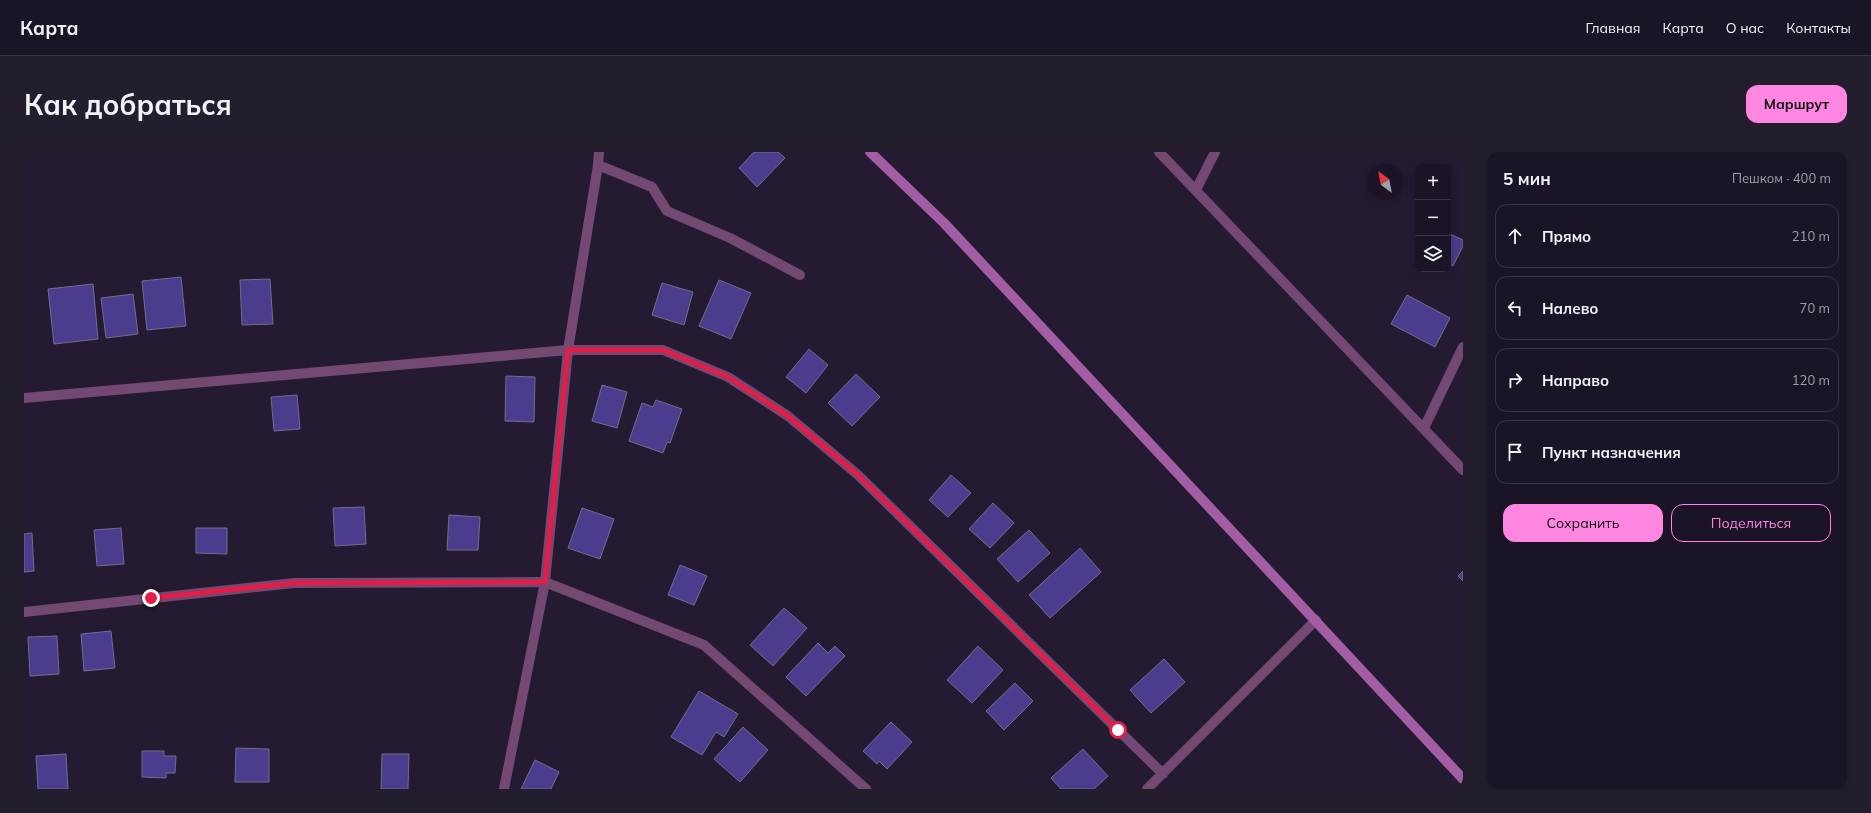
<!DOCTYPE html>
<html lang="ru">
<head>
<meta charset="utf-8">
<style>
	body { margin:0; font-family:Mulish,sans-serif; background:#241d2e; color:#f1f3f6 }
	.controls { position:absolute; right:12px; top:12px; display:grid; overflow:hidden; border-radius:8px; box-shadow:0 2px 10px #0003 }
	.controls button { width:36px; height:36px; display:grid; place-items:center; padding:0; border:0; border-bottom:1px solid #393343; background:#1b1426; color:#f1f3f6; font:20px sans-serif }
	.compass { position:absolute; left:1343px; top:12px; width:36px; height:36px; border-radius:50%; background:#1b1426; box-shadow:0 2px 10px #0003; rotate:328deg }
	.stop { position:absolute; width:12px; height:12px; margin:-9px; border:3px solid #e11d48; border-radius:50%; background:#fff }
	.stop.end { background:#e11d48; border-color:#fff; box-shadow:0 1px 4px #0008 }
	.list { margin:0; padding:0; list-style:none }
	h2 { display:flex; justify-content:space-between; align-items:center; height:52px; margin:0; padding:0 16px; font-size:17px }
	h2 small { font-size:13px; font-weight:400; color:#a09ea7 }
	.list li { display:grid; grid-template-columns:26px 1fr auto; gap:12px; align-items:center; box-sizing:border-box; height:64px; margin:0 8px 8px; padding:0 8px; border:1px solid #393343; border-radius:12px }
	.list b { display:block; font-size:15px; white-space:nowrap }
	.list em { font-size:13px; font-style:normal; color:#a09ea7 }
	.actions { display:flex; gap:8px; padding:12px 16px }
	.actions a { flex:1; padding:9px 0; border:1px solid #fe85e0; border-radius:12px; text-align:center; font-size:14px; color:#fe85e0 }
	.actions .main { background:#fe85e0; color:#111 }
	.icon { flex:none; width:22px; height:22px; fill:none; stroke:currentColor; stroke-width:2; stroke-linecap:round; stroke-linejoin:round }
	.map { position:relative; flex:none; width:1439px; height:637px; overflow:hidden; border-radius:12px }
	header { display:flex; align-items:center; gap:24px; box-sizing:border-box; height:56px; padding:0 20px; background:#1b1426; border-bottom:1px solid #393343 }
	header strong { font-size:19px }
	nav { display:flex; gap:22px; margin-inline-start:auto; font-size:14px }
	.intro { display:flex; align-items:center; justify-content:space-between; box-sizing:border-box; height:96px; padding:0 24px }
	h1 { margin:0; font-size:28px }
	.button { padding:10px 18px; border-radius:12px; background:#fe85e0; color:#111; font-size:14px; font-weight:700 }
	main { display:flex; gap:24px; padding:0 24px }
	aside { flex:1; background:#1b1426; border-radius:12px; box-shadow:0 2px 10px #0003 }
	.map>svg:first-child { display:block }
	.building { fill:#4c3c8e; stroke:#706e8c }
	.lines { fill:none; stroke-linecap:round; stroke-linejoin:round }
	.service { stroke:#734974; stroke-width:10 }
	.minor { stroke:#734974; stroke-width:10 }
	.secondary { stroke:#a35ea3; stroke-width:10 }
	.route { stroke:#e11d48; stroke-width:5 }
</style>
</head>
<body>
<header>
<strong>Карта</strong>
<nav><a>Главная</a><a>Карта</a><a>О нас</a><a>Контакты</a></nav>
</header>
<div class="intro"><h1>Как добраться</h1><a class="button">Маршрут</a></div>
<main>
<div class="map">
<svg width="1439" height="637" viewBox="0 0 1439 637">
	<rect width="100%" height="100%" fill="#241a32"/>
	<path class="building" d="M730 0H754L761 6 733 35 715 16Z
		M1424 81 1439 88V94L1429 114 1424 111Z
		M157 125 162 174 123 178 118 129Z
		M246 127 249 172 218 173 216 128Z
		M695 128 727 141 707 187 675 174Z
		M638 131 669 140 660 173 628 163Z
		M69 132 74 187 30 192 24 137Z
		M109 142 114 182 82 186 77 146Z
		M1383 143 1426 166 1411 195 1367 172Z
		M785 197 804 213 782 241 762 225Z
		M832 222 856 245 828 274 804 251Z
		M482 224 511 225 510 270 481 269Z
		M578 233 603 240 593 276 568 269Z
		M273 243 276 277 250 279 247 245Z
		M632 248 658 257 646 291 643 290 639 301 605 289 618 251 629 255Z
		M927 323 947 341 924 365 905 348Z
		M969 351 990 371 966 396 945 377Z
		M340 355 342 392 311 394 309 356Z
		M558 356 590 367 576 407 544 396Z
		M425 363 456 365 454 398H423Z
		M97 376 100 412 73 414 70 378Z
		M172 376H203V402L172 401Z
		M1005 378 1026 401 994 430 973 407Z
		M8 381 10 419 0 420V382Z
		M1056 396 1077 420 1026 466 1005 443Z
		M656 413 683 424 670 453 644 443Z
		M1439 419V429L1434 424Z
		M760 456 783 476 749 514 726 493Z
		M87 479 91 516 60 519 57 482Z
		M33 484 35 522 6 524 4 485Z
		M794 491 804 501 811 494 821 504 782 544 762 525Z
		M954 494 979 518 948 551 923 528Z
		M1140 507 1161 530 1127 561 1106 538Z
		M991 531 1009 549 980 578 962 559Z
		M675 539 714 562 700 585 692 580 678 603 647 585Z
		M867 570 888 590 863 617 855 609 853 612 839 599Z
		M719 575 744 598 716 630 690 607Z
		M212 596 245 597V630H211Z
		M1059 597 1084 624 1070 637H1037L1027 626Z
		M118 599H140V604H152L151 621H142V626L118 625Z
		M42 602 44 637H14L12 604Z
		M358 602H385L384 637H357Z
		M511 608 535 620 527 637H497Z"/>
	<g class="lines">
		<path class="service" d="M574 13 575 0
			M1172 38 1191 0
			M544 198 574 13 628 35 643 59 706 86 776 123
			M1400 276 1439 195
			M0 460 270 431 521 430 680 493 842 637"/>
		<path class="minor" d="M1135 0 1439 318
			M0 246 544 198H639L704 225 764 264 834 323 1139 622
			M480 637 521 430 544 198
			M1123 637 1292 468"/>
		<path class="secondary" d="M846 0 920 71 1439 627"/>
	</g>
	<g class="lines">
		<path class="route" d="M127 446 270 431 521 430 544 198H639L704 225 764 264 834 323 1094 578"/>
	</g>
</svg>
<div class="controls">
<button>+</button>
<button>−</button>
<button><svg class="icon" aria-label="layers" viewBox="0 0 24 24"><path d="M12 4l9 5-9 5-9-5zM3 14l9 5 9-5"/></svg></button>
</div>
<svg class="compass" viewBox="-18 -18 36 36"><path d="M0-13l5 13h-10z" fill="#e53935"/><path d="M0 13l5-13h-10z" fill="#a09ea7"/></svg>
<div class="stop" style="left:1094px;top:578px"></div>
<div class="stop end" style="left:127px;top:446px"></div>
</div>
<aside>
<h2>5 мин<small>Пешком · 400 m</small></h2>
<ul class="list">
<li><svg class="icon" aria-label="ahead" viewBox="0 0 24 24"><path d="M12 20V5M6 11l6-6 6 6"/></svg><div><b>Прямо</b></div><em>210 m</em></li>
<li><svg class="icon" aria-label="left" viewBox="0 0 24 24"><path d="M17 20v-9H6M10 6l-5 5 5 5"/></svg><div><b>Налево</b></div><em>70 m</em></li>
<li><svg class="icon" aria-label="right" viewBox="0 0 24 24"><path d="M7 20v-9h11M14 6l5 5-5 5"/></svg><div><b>Направо</b></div><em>120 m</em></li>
<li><svg class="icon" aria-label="arrive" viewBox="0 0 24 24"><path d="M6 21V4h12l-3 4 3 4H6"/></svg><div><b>Пункт назначения</b></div></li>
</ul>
<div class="actions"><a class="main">Сохранить</a><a>Поделиться</a></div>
</aside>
</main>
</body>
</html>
